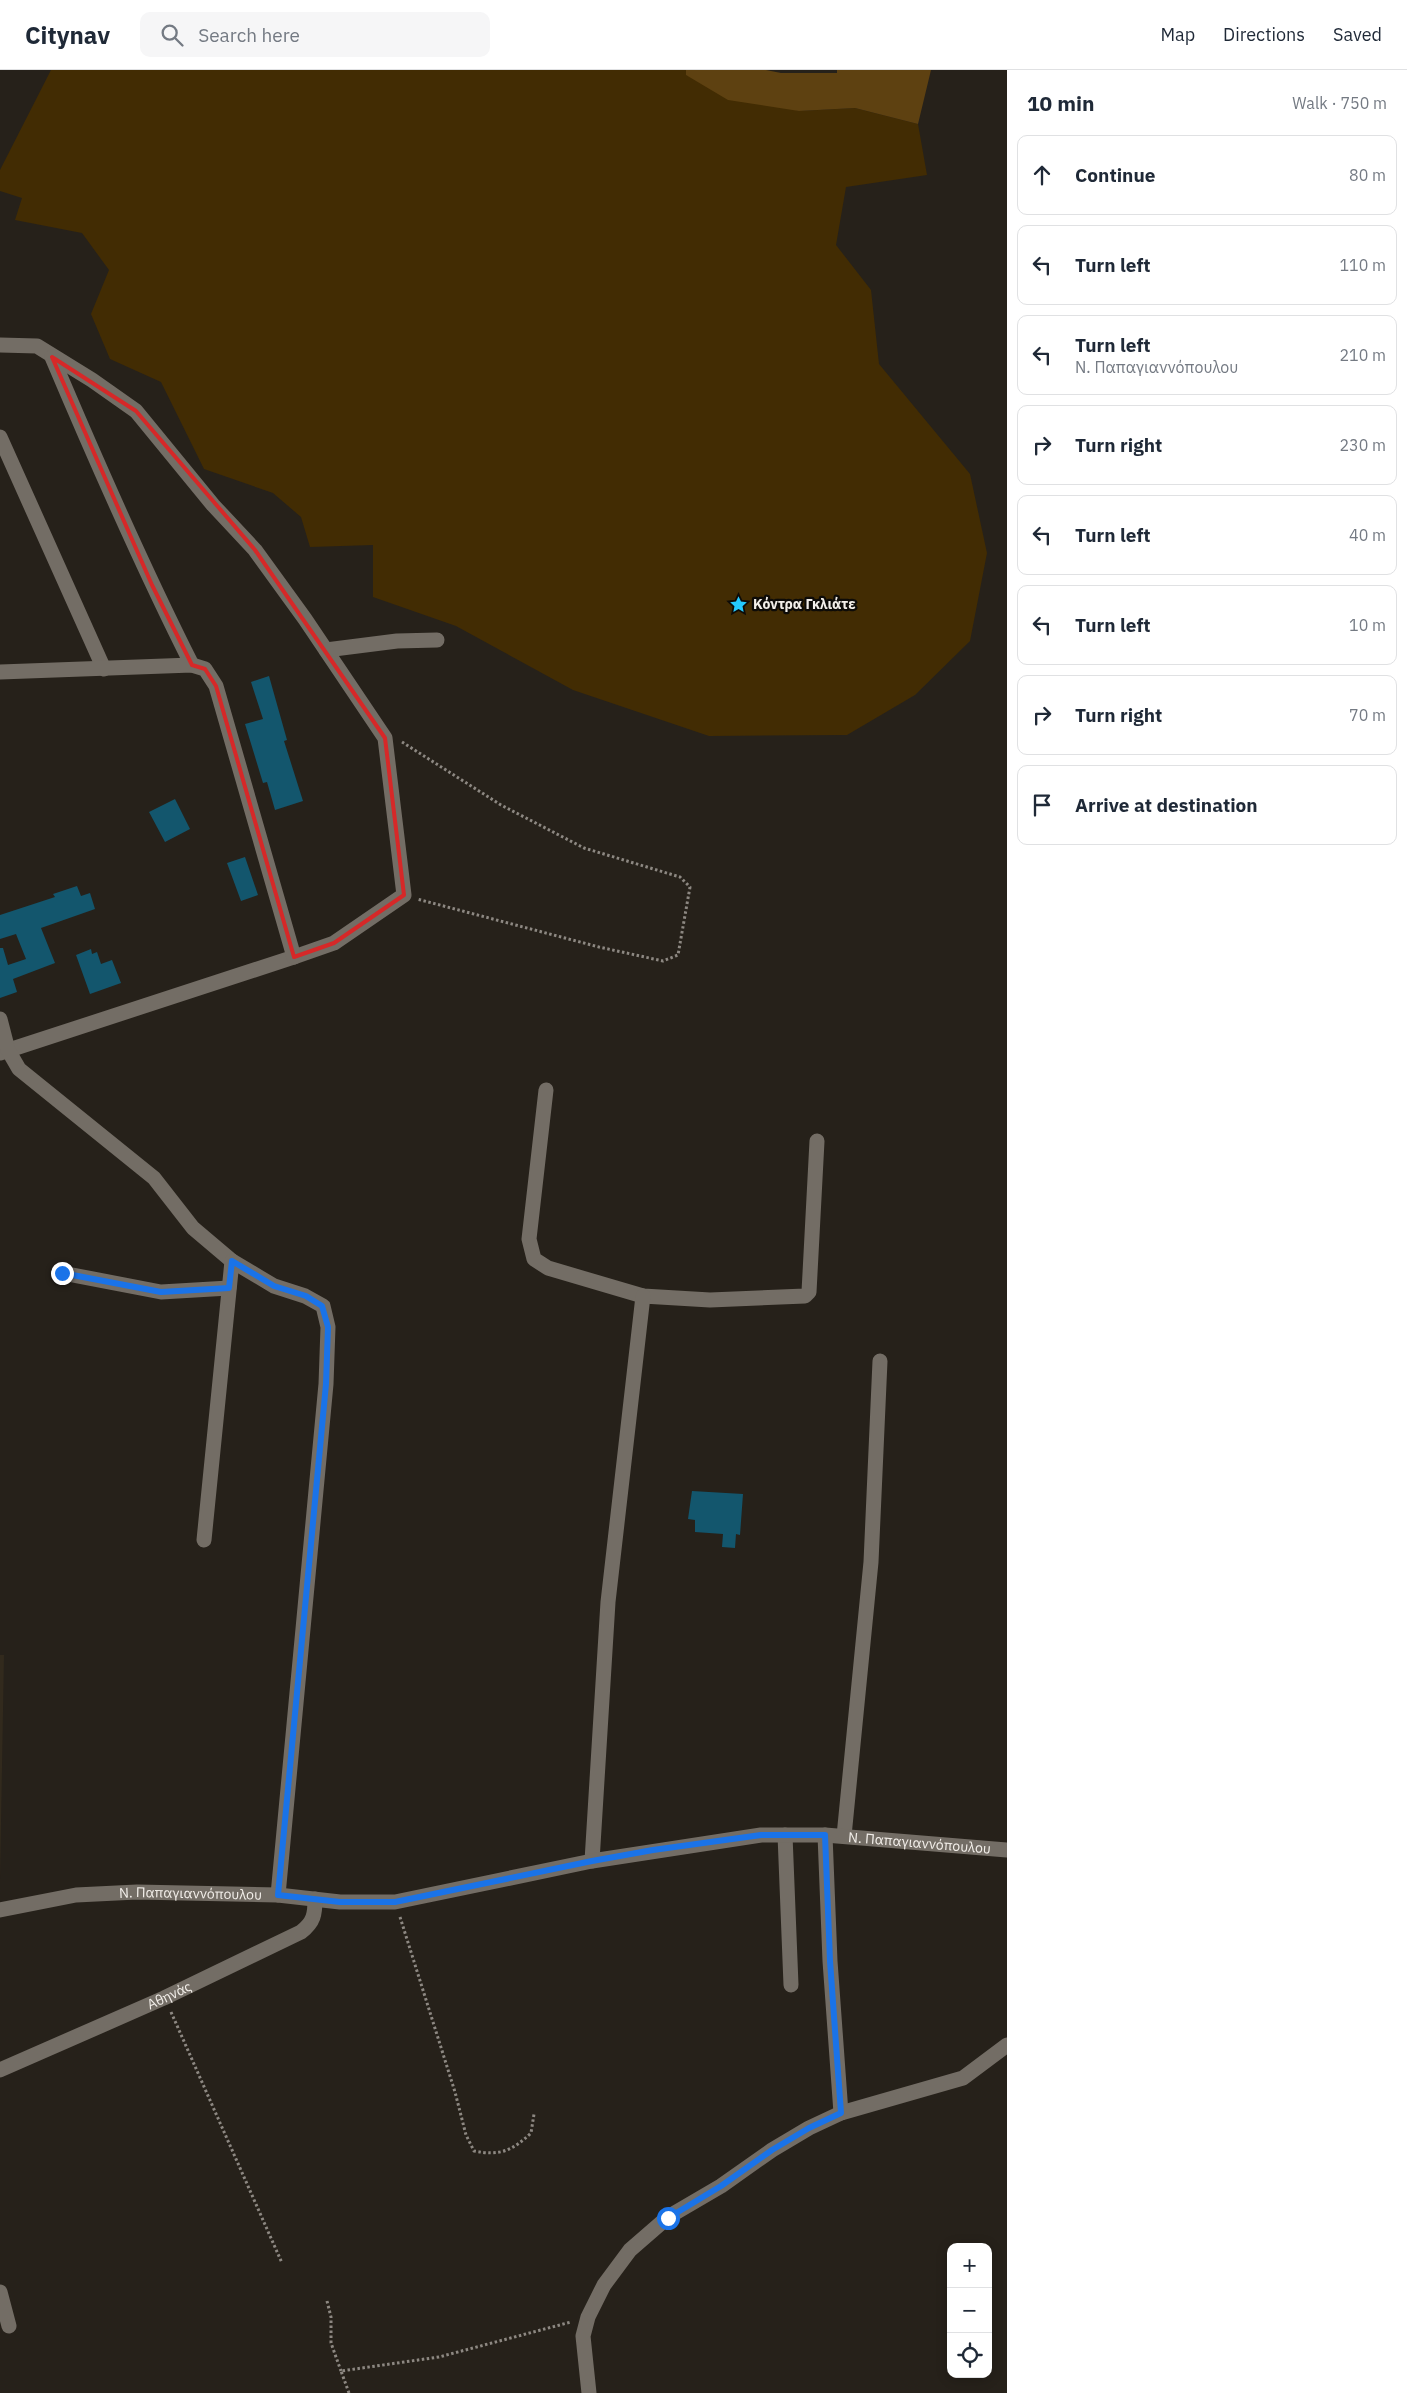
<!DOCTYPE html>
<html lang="en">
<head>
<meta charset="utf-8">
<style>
	body { margin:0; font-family:"IBM Plex Sans",sans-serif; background:#f6f6f7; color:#1f2937 }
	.controls { position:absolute; right:15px; bottom:15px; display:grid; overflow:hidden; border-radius:10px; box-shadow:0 2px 12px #0003 }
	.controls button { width:45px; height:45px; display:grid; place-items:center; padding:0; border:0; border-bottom:1px solid #e0e1e3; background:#fff; color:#1f2937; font:25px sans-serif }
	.stop { position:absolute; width:15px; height:15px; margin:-11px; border:4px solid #1a73e8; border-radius:50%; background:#fff }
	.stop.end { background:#1a73e8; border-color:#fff; box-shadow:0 1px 5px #0008 }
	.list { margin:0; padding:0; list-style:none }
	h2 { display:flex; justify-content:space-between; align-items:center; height:65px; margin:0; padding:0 20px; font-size:21px }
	h2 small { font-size:16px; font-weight:400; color:#747a83 }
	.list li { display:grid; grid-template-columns:32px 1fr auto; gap:15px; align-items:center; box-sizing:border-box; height:80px; margin:0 10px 10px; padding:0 10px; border:1px solid #e0e1e3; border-radius:10px }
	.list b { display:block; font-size:19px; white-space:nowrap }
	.list p { margin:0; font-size:16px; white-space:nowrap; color:#747a83 }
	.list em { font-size:16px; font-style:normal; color:#747a83 }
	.icon { flex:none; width:28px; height:28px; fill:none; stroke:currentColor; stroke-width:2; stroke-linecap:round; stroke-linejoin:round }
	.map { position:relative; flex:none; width:1007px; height:2323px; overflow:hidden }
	header { display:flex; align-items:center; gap:30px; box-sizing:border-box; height:70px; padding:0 25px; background:#fff; border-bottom:1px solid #e0e1e3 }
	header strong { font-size:24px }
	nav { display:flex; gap:28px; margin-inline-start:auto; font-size:18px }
	.search { width:350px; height:45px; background:#f6f6f7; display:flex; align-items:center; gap:12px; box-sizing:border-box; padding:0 18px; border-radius:10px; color:#747a83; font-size:19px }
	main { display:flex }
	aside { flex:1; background:#fff }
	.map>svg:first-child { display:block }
	.built { fill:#322a1d }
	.green { fill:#422c03 }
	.forest { fill:#5e4111 }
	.building { fill:#13566d }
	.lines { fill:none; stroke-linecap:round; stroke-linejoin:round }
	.path { stroke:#8d8882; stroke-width:3; stroke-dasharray:2.5 2.5; stroke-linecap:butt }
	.minor { stroke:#736d65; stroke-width:15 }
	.route { stroke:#1a73e8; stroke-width:6 }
	.marked { fill:none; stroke:#d62828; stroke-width:4; stroke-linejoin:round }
	.labels { text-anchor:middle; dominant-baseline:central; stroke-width:4.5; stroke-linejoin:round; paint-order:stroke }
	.poi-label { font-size:14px; font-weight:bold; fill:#f3efea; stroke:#0d0b08; text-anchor:start }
	.street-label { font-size:14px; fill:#f3efea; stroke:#0d0b08 }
</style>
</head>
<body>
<header>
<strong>Citynav</strong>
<div class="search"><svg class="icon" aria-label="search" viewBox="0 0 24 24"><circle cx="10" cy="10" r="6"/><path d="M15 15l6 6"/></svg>Search here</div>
<nav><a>Map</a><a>Directions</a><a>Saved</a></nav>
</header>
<main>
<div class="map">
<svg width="1007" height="2323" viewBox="0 0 1007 2323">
	<rect width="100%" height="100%" fill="#26211a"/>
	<path class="built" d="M0 1585H4L0 1810Z"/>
	<path class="green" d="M51 0H686V5L799 41 855 38 918 54 927 105 846 117 836 175 871 220 879 294 970 404 987 483 970 571 915 625 847 665 709 666 573 620 456 556 373 527V475L310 477 301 447 273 423 204 399 161 312 110 289 91 244 109 200 82 163 15 150 22 128 0 121V100Z"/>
	<path class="forest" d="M686 0H766L781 3H837V0H931L918 54 855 38 799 41 728 30 686 5Z"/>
	<path class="building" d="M269 606 287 670 284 671 303 731 275 740 267 712 263 713 245 654 263 649 251 612Z
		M175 729 190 759 165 772 149 742Z
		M245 787 258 825 241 831 227 793Z
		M77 816 81 826 90 823 95 839 41 858 55 893 13 909 17 922 0 928V878H3L8 895 26 889 16 864 0 869V845L55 827 53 824Z
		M91 879 92 884 97 882 101 894 112 890 121 913 90 924 76 885Z
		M692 1421 743 1424 740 1465 736 1464 735 1478 722 1477 723 1464 695 1462V1450L688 1449Z"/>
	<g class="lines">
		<path class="path" d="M402 672 501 735 584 778 680 807 690 817 678 885 663 891 599 877 417 829
			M400 1847 455 2022 466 2065 474 2081C500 2086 512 2081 531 2063L534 2044
			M171 1942 282 2193
			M327 2231 331 2247V2273L341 2301
			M349 2323 341 2301 439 2287 571 2252"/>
		<g class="minor">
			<path d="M0 275 37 276 92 310 136 341 213 435 255 480 305 549 385 668 404 825 334 873 294 887 0 983"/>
			<path d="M52 287C96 391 141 494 192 595"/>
			<path d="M0 367 104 599"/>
			<path d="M326 580 397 571 437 570"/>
			<path d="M0 602 192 595 205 599 216 616 294 887"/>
			<path d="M0 949 8 980 19 999 154 1108 193 1158 232 1191 274 1216 305 1226 323 1236 328 1257 326 1314 278 1825"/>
			<path d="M546 1020 529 1169 534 1189 548 1198 643 1226 710 1230 805 1226 809 1222 817 1071"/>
			<path d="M62 1203 161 1222 229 1218"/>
			<path d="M204 1470 232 1191"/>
			<path d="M785 1765 791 1915"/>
			<path d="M825 1765 830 1891 841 2043"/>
			<path d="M844 1766 871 1492 880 1291"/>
			<path d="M592 1791 608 1532 643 1226"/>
			<path id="s1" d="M0 1840 76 1825 137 1822 278 1825 340 1832H395L592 1791 761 1765H825L1007 1780"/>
			<path id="s2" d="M0 2000 164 1928 301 1862C314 1852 315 1844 315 1829"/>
			<path d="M0 2222 9 2256"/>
			<path d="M589 2323 583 2266 588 2247 604 2215 630 2180 668 2147 721 2116 772 2080 809 2058 841 2043 963 2008 1007 1975"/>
		</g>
	</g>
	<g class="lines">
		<path class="route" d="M62 1203 161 1222 229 1218 232 1191 274 1216 306 1226 322 1236 328 1257 326 1314 278 1825 340 1832H395L592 1791 653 1780 761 1765H825L830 1891 841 2043 809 2058 772 2080 721 2116 668 2148"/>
	</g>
	<path class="marked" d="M52 287 136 341 255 480 385 668 404 825 334 873 294 887 216 616 205 599 192 595 152 515Z"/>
	<defs>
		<symbol id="sight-bare" viewBox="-9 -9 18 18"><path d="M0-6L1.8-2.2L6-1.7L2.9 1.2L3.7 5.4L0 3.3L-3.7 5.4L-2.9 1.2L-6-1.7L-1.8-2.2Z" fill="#24c9fe" stroke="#0d0b08" stroke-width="2.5" paint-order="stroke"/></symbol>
	</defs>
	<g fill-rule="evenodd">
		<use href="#sight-bare" x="726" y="522" width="25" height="25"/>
	</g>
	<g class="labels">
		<g class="poi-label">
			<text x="753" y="534">Κόντρα Γκλιάτε</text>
		</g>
		<g class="street-label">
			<text stroke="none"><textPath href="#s1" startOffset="928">Ν. Παπαγιαννόπουλου</textPath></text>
			<text stroke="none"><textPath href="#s1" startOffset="192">Ν. Παπαγιαννόπουλου</textPath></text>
			<text stroke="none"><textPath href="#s2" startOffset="185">Αθηνάς</textPath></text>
		</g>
	</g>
</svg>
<div class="controls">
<button>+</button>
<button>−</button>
<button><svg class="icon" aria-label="locate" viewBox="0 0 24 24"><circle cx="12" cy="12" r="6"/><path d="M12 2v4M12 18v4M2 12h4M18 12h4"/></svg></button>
</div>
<div class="stop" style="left:668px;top:2148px"></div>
<div class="stop end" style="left:62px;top:1203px"></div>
</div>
<aside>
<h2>10 min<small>Walk · 750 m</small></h2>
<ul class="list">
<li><svg class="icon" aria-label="ahead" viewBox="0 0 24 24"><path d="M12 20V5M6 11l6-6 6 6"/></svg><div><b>Continue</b></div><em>80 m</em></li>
<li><svg class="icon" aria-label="left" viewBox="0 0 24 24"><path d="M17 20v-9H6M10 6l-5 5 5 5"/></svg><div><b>Turn left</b></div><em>110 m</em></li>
<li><svg class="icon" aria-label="left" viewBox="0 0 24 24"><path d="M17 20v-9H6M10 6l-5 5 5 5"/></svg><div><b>Turn left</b><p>Ν. Παπαγιαννόπουλου</p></div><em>210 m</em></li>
<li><svg class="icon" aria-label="right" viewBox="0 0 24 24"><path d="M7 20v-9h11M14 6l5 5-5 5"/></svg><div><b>Turn right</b></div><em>230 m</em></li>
<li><svg class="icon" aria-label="left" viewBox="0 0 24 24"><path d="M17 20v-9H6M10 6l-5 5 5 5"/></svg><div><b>Turn left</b></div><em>40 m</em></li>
<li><svg class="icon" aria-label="left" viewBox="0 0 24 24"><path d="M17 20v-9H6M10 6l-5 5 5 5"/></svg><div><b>Turn left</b></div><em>10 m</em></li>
<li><svg class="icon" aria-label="right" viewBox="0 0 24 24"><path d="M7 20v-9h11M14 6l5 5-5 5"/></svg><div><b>Turn right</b></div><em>70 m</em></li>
<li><svg class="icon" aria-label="arrive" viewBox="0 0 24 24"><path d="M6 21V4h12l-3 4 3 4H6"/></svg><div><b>Arrive at destination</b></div></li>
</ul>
</aside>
</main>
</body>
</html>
